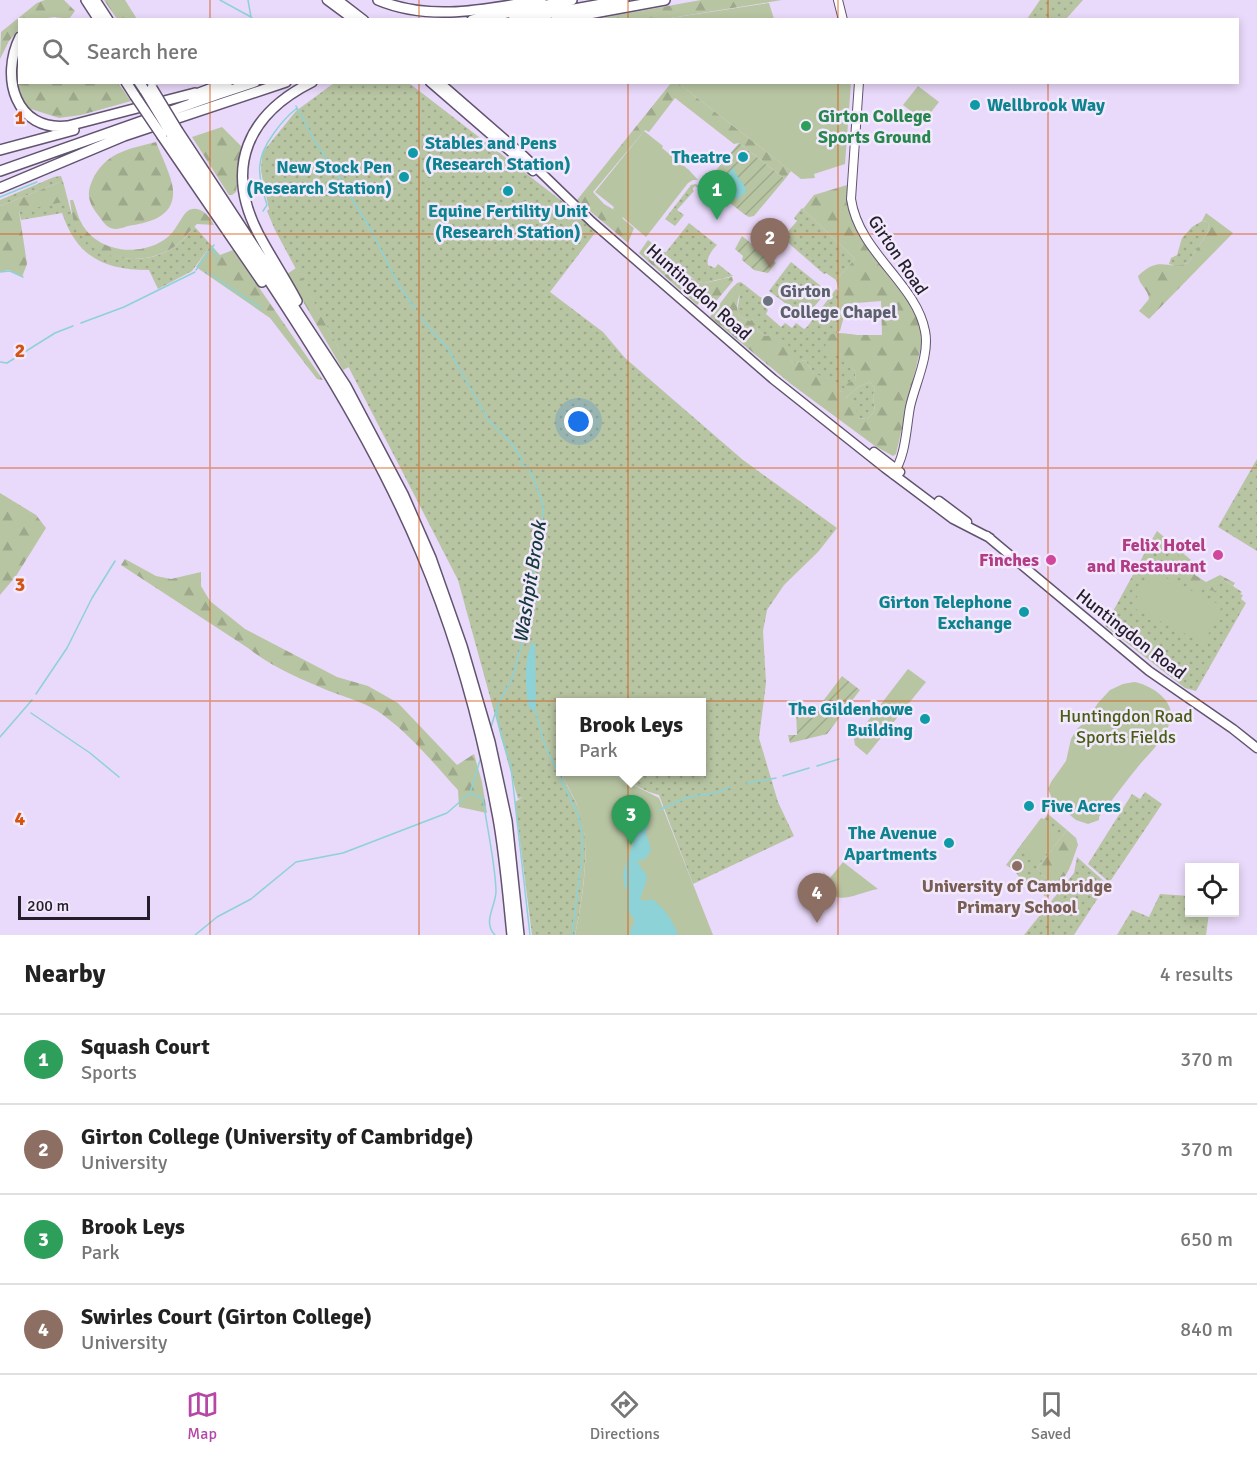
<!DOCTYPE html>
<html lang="en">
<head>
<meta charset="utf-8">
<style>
	body { margin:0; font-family:Signika,sans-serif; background:#f2f2f2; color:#222 }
	.controls { position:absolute; right:18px; bottom:18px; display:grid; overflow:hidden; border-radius:0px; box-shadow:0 3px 9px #0003 }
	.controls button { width:54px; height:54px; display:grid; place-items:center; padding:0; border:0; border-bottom:2px solid #e0e0e0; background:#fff; color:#222; font:30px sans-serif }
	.scale { position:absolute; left:18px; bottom:15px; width:132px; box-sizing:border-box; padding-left:6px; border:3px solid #231e2a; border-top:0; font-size:16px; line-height:21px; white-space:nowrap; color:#231e2a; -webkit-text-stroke:4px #f3e9fd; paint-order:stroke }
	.you { position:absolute; left:579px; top:422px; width:21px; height:21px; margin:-15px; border:4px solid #fff; border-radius:50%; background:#1a73e8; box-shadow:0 0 0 9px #1a73e833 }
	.badge { display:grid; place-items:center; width:39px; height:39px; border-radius:50%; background:#b547a6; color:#fff; font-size:20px; font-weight:700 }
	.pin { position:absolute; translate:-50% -50px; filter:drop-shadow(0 2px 3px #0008) }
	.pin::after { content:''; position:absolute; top:32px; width:21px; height:18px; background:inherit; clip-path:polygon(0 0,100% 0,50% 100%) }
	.popup { position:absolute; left:556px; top:698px; width:150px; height:78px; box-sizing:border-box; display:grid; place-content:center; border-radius:0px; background:#fff; filter:drop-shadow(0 2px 4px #0005); font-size:20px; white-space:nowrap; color:#767676 }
	.popup b { font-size:22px; color:#222 }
	.popup::after { content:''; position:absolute; left:50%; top:100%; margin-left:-12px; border:12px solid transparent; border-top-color:#fff }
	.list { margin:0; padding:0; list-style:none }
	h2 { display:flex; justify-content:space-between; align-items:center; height:78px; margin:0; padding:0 24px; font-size:26px }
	h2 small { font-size:20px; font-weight:400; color:#767676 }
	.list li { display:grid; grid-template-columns:39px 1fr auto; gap:18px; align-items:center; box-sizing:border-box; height:90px; padding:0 24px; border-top:2px solid #e0e0e0 }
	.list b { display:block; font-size:22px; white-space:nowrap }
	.list p { margin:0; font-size:20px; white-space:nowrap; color:#767676 }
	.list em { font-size:20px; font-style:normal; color:#767676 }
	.icon { flex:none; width:33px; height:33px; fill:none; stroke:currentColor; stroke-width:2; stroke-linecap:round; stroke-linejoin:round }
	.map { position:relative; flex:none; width:1257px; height:935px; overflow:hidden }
	.search { position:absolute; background:#fff; box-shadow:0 3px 9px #0003; left:18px; right:18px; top:18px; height:66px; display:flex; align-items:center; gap:15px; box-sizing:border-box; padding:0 21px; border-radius:0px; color:#767676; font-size:22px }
	.sheet { height:438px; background:#fff }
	nav { display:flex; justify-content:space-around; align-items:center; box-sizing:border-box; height:84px; border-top:2px solid #e0e0e0; background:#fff; font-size:16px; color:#767676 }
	nav a { display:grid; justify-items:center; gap:3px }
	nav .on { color:#b547a6 }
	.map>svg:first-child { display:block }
	.grass { fill:url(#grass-dots) }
	.forest { fill:url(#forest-firs); fill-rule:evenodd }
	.park { fill:#b8c5a3 }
	.garden { fill:url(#garden-furrows) }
	.water { fill:#8cd2d7 }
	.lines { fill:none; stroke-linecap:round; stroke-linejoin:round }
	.stream { stroke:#8cd2d7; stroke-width:1.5 }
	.secondary-casing { stroke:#625470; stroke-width:10 }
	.primary-casing { stroke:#625470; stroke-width:11 }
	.highway-casing { stroke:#625470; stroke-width:12 }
	.secondary { stroke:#fff; stroke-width:8 }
	.primary { stroke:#fff; stroke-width:8 }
	.highway { stroke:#fff; stroke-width:9 }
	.highway-bridge-casing { stroke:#625470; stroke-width:12; stroke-linecap:butt }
	.highway-bridge { stroke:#fff; stroke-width:9 }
	.grid { fill:none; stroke:#d4530f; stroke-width:1.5; stroke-opacity:0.55 }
	.culture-dot { fill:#0f9aa8; stroke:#f3e9fd; stroke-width:2 }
	.leisure-dot { fill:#2e9e5b; stroke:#f3e9fd; stroke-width:2 }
	.worship-dot { fill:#6b7280; stroke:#f3e9fd; stroke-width:2 }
	.hotel-dot { fill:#d1479c; stroke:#f3e9fd; stroke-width:2 }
	.education-dot { fill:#8d6e63; stroke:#f3e9fd; stroke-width:2 }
	.labels { text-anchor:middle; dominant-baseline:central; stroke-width:5; stroke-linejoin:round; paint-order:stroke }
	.culture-label { font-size:18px; font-weight:bold; fill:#0d838f; stroke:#f3e9fd; text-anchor:end }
	.leisure-label { font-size:18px; font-weight:bold; fill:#27864d; stroke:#f3e9fd; text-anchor:start }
	.street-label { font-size:18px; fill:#231e2a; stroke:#f3e9fd }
	.worship-label { font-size:18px; font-weight:bold; fill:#5b616d; stroke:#f3e9fd; text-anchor:start }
	.hotel-label { font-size:18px; font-weight:bold; fill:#b23c85; stroke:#f3e9fd; text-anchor:end }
	.park-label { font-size:18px; fill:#485e14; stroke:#f3e9fd }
	.education-label { font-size:18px; font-weight:bold; fill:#785e54; stroke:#f3e9fd }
	.water-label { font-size:20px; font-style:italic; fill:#173a3c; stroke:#f3e9fd }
	.grid-label { font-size:20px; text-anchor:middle; font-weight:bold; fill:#d4530f; stroke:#f3e9fd; stroke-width:5; stroke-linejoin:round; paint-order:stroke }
</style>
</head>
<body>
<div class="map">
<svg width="1257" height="935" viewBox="0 0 1257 935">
	<defs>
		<pattern id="grass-dots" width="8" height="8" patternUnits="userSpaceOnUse" patternTransform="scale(1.5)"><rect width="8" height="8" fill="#b8c5a3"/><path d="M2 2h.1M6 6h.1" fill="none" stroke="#9ea98c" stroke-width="1.8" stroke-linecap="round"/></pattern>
		<pattern id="forest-firs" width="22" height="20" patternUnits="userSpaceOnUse" patternTransform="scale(1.5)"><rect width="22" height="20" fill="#b8c5a3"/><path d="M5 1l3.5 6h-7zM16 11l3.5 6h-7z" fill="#9ea98c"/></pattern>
		<pattern id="garden-furrows" width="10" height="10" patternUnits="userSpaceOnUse" patternTransform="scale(1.5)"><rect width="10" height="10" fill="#b8c5a3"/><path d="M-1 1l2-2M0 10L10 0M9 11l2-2" fill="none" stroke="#9ea98c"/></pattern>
	</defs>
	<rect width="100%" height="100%" fill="#e9d9fa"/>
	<path class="grass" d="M1040 0H1083L1066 19H1027Z
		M334 83H409L598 229 550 292 603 332 625 358 743 460 837 528 818 552 784 585 767 610 763 631 766 683 759 738 778 802 794 836 693 884 659 795 649 792 608 772H702V702H560V772H566L561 774C568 788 577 802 582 817 590 847 582 904 575 935H532L515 802 523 797 518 799 458 580 348 366 275 230 267 211 269 209 261 171 262 153 296 111Z
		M61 176C67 192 71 220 80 233 109 270 170 267 194 226L211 245 192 271 158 289 149 270C104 270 77 257 62 213L21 220 19 211 60 182 0 206V200L54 177Z
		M696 184 704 188V193L695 186 692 189 694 191 677 210 684 215 675 226 665 219 691 185Z
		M802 208 855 259 836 280 826 273 824 274 785 240V235L797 221 794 218Z
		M1202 221 1208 222 1209 230 1188 263 1177 266 1169 264 1171 258 1177 255 1182 238 1192 227Z
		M689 223 717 245C712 250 706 258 708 265L715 268 718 264 733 276 704 283 697 282 667 256 666 252Z
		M791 262 827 291 805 318 769 291Z
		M741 282 760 297 765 299 762 304 768 310 766 314 781 327 785 323 792 328 796 323 804 329 807 327 836 289 839 291 836 313 844 316 840 331 837 332C839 351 839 359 855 371L856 380 841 392 814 374 805 360 794 363 790 361C788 345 781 334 765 336L757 330 758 326 753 319 750 321 740 317 737 312 740 294 731 289 737 283Z
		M870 382 875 388 873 396 875 411 867 419 857 418 846 398 858 387Z
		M1257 459V551L1218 527Z
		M1154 536 1184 559 1198 589 1222 579 1242 592 1240 594 1243 595 1241 599 1246 603 1196 691 1185 688 1105 626Z
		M1145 792 1162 804 1111 880 1108 881 1088 864 1132 794 1140 799Z
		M1048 814 1067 830 1037 868 1055 889 1048 897 1044 896 1042 882 1025 886 1015 871 1006 865 1041 818 1044 819Z
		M1077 857 1107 884 1074 935H1024L1074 873Z
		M1160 894 1189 896 1190 912 1209 913 1206 935H1117L1132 910 1149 917Z"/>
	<path class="forest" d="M45 0H64L75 11 69 19 54 17 41 19 20 20 19 29 9 41 0 59 1 32 37 3Z
		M104 0H125L137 19H117Z
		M701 0H782L664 19 590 20Z
		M19 48 20 82 118 83 131 101 81 115 59 118 28 108 14 94 12 67Z
		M671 83H678L791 171 785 179 739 143 734 144 675 98 649 132 645 130 593 192 604 204 621 214 623 219 634 228 628 243 577 200Z
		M222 127 243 148 236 192 232 195H229L192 137Z
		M156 142C161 155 172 177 173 190 175 217 149 223 128 226 124 227 119 229 115 229 107 229 102 220 98 215 89 204 86 194 92 181 105 152 129 149 156 142Z
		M60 182 68 201 19 211 27 264 22 277 9 270 0 272V206Z
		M847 185 848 206 852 218 863 240 910 303 918 318 922 331V342L896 454 893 456 875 446 791 384 710 317 731 289 736 290 741 288 743 290C737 297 735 309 740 317L750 321 756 317 760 322 757 330 765 336 773 335 788 342 789 354 791 357 790 361 794 363 805 360 814 374 819 375 841 392 848 383 856 380 855 371 844 363 840 353 827 355C820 327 840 333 857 335 865 335 873 335 882 335L881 301 844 304V316L836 313 839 291 836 280 855 259 803 209 814 195ZM870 382 875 388 873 396 875 411 867 419 857 418 856 407 846 398 858 387Z
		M70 200H73C76 207 77 215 81 222 97 254 144 258 169 236 177 229 182 214 189 210 201 205 209 216 214 225L197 224C189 231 184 241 174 247 143 268 90 262 74 223 72 216 71 207 70 200Z
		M1206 213 1233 233 1149 319 1139 311 1149 299C1148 289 1140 286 1138 276 1160 254 1167 271 1188 263L1209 230 1208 222 1202 221Z
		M648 240 663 252H666L667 256C674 263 693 283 703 283 707 283 726 278 732 277L733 281 717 300 710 301 705 297 697 305 639 253Z
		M211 245 220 255 233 250 323 380 317 379 270 318 196 267Z
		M296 268 348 366 349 367 343 370 287 274Z
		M0 493 36 515 46 528 16 576 0 595Z
		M1157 531 1191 560 1195 575 1206 582 1220 575 1235 583 1233 586 1222 579 1216 591 1198 589 1183 575V559L1154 536Z
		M125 559 156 576 171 579 201 572V586L210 601 245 629 337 677 368 686 398 703 457 765 474 754 482 782 487 813 459 807 458 790C435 765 412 736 383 715 368 703 347 698 329 691 300 679 272 667 248 648L121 565Z
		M1067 830 1076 838 1078 845C1070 866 1071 871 1055 889L1037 868Z"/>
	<path class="park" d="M769 3 774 19H664Z
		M678 83H851L845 164 814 174 815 178 801 179Z
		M918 86 939 102 924 121 903 105Z
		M644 131 663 146 662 148 689 170 698 180H693L688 183 646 237 613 209 614 207 595 192Z
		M1150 570 1222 606 1204 643 1132 607Z
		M908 669 926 682 867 755 855 745 854 739Z
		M1134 682C1152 685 1177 702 1170 722 1165 738 1152 751 1141 763 1126 781 1113 799 1099 817V820L1088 824 1076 820 1053 801 1048 789 1051 782 1066 761 1071 739 1077 729 1086 721 1098 703 1110 690 1123 684Z
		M566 772H608L659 798 713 935H575C582 905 590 850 582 820 579 804 569 789 561 774Z
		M1041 820 1060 834 1037 866 1032 863 1034 860 1019 848Z
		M843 862 878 889C851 894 830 913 823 872L830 878Z"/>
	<path class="garden" d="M739 143 785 179 754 216 749 217 744 214 707 185 708 180Z
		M742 236 776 263 768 273 754 270 742 260 743 256 735 249Z
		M842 676 860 690 827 734 790 743 788 735H797L796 709H817Z"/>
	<path class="water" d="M734 167 735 173 746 188 745 193 737 199 729 196 725 188 726 182 731 180 728 174Z
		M532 642 535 645 536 713 528 706C526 683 523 664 532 642Z
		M648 813 651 814 646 833 651 850 646 858 637 862 646 874 647 879 640 899 643 901 652 899C665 909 673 920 678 935H629L635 920 627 910 628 891 624 885 623 874 642 815Z"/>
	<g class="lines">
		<path class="stream" d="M220 0 251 17 253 20
			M248 0 251 17
			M296 106 317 145 336 172 372 232 397 282 415 309
			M0 197 37 182
			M263 211 267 205C258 174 254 160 274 133 281 123 287 116 297 108
			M212 246 218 258
			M196 270 214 245
			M0 272 10 271 23 277
			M207 272 262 309
			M420 317 448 349 489 421 511 443 522 459 521 465 526 467 530 471 543 504V514L522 644 512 679 498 704 491 727
			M81 323 124 307 195 272
			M0 362 7 363 55 333 73 326
			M36 694 67 648 92 598 115 561
			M497 708V715L501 735 511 767 530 935
			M31 713 90 753 119 777
			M536 713 545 746 578 815 582 833V856L572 935
			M0 737 32 700
			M817 766 839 759
			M783 776 809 768
			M747 783 776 778
			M470 793 481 757
			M659 810 688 797 716 793 730 787
			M195 935 217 917 251 899 296 862 343 853 447 813 470 793 483 799C487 828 495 862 496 891 496 906 482 922 495 935"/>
		<defs>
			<path id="secondary" d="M838 0 843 20
				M859 82 851 199C859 253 916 283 925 331 930 355 915 384 910 407 906 429 906 456 893 474"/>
			<path id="primary" d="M327 0 354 20
				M338 0 364 20
				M430 82 533 171
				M439 82 525 157 592 222 773 379 885 468 953 519 990 538
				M874 452 900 472
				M939 501 967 522
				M987 536 1149 671 1233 729 1257 748"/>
			<path id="highway" d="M86 0 99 20
				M95 0 108 20
				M378 0C431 22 486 9 541 0
				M472 20 572 0
				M513 20 624 0
				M556 20 665 0
				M20 37C0 77 15 132 68 126L195 93
				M126 82 135 96
				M139 82 145 91
				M191 96 228 82
				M178 131 346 386 403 494 431 558 462 646 490 742 507 821 519 935
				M171 134C261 269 358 403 421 553 456 636 482 730 498 818 505 857 508 896 512 935
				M162 136 262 282
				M0 150 74 130
				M0 171 219 94 255 82
				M0 188 124 136 286 82
				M297 301C285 278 270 256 258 233 224 167 248 114 312 82"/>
		</defs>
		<use href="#secondary" class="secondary-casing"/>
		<use href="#primary" class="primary-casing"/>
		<use href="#highway" class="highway-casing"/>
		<use href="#secondary" class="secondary"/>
		<use href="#primary" class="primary"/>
		<use href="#highway" class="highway"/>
		<defs>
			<path id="highway-bridge" d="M152 88 178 131
				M145 91 171 134
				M135 96 162 136"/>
		</defs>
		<use href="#highway-bridge" class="highway-bridge-casing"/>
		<use href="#highway-bridge" class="highway-bridge"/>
	</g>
	<path class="grid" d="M210 0V20M419 0V20M628 0V20M838 0V20M1048 0V20M210 82V935M419 82V935M628 82V935M838 82V935M1048 82V935M0 234H1257M0 468H1257M0 701H1257"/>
	<g class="culture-dot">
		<circle cx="975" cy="105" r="6"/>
		<circle cx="413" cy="153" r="6"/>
		<circle cx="743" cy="157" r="6"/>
		<circle cx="404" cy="177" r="6"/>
		<circle cx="508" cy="191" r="6"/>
		<circle cx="1024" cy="612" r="6"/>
		<circle cx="925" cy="719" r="6"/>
		<circle cx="1029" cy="806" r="6"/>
		<circle cx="949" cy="843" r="6"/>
	</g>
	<circle class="leisure-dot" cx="806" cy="126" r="6"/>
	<circle class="worship-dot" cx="768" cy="301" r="6"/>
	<g class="hotel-dot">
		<circle cx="1218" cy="555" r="6"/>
		<circle cx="1051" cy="560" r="6"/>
	</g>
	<circle class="education-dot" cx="1017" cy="866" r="6"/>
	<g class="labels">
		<g class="culture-label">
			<text x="987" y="105" text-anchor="start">Wellbrook Way</text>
			<text x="425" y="143" text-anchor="start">Stables and Pens<tspan x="425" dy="21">(Research Station)</tspan></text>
			<text x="731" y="157">Theatre</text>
			<text x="392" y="167">New Stock Pen<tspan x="392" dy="21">(Research Station)</tspan></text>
			<text x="508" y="211" text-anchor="middle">Equine Fertility Unit<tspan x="508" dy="21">(Research Station)</tspan></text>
			<text x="1012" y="602">Girton Telephone<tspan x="1012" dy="21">Exchange</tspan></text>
			<text x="913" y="709">The Gildenhowe<tspan x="913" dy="21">Building</tspan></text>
			<text x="1041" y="806" text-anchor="start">Five Acres</text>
			<text x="937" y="833">The Avenue<tspan x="937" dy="21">Apartments</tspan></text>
		</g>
		<g class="leisure-label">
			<text x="818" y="116">Girton College<tspan x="818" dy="21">Sports Ground</tspan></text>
		</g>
		<g class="street-label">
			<text transform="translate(898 255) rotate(56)">Girton Road</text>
			<text transform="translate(699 292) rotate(42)">Huntingdon Road</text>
			<text transform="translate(1131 634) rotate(38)">Huntingdon Road</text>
		</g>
		<g class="worship-label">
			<text x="780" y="291">Girton<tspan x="780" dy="21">College Chapel</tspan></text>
		</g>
		<g class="hotel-label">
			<text x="1206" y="545">Felix Hotel<tspan x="1206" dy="21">and Restaurant</tspan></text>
			<text x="1039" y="560">Finches</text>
		</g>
		<g class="park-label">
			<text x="1126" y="716">Huntingdon Road<tspan x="1126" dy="21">Sports Fields</tspan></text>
		</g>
		<g class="education-label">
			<text x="1017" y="886">University of Cambridge<tspan x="1017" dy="21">Primary School</tspan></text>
		</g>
		<g class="water-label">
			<text transform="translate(530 582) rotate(-81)">Washpit Brook</text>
		</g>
	</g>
	<g class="grid-label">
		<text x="20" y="124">1</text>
		<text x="20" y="357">2</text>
		<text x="20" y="591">3</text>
		<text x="20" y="825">4</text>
	</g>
</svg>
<div class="controls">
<button><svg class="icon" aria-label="locate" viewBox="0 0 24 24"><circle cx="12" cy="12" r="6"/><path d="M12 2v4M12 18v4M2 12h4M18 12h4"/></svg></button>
</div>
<div class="scale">200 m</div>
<div class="you"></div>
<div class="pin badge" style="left:717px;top:220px;background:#2e9e5b">1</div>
<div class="pin badge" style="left:770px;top:268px;background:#8d6e63">2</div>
<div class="pin badge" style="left:631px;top:845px;background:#2e9e5b">3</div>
<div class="popup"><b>Brook Leys</b>Park</div>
<div class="pin badge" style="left:817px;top:923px;background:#8d6e63">4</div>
<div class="search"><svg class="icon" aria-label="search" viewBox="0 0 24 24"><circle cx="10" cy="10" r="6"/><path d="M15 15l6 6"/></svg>Search here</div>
</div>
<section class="sheet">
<h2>Nearby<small>4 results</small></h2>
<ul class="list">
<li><span class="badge" style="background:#2e9e5b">1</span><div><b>Squash Court</b><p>Sports</p></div><em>370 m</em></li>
<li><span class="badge" style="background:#8d6e63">2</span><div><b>Girton College (University of Cambridge)</b><p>University</p></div><em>370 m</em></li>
<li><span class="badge" style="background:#2e9e5b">3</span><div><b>Brook Leys</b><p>Park</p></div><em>650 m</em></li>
<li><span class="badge" style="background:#8d6e63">4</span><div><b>Swirles Court (Girton College)</b><p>University</p></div><em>840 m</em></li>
</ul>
</section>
<nav>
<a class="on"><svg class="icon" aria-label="map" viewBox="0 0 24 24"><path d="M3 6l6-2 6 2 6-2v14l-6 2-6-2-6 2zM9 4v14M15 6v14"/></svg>Map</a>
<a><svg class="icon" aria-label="directions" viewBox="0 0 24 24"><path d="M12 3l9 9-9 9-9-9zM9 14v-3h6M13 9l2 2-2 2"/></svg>Directions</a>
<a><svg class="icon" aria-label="saved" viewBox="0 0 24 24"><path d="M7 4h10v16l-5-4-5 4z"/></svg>Saved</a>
</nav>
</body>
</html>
